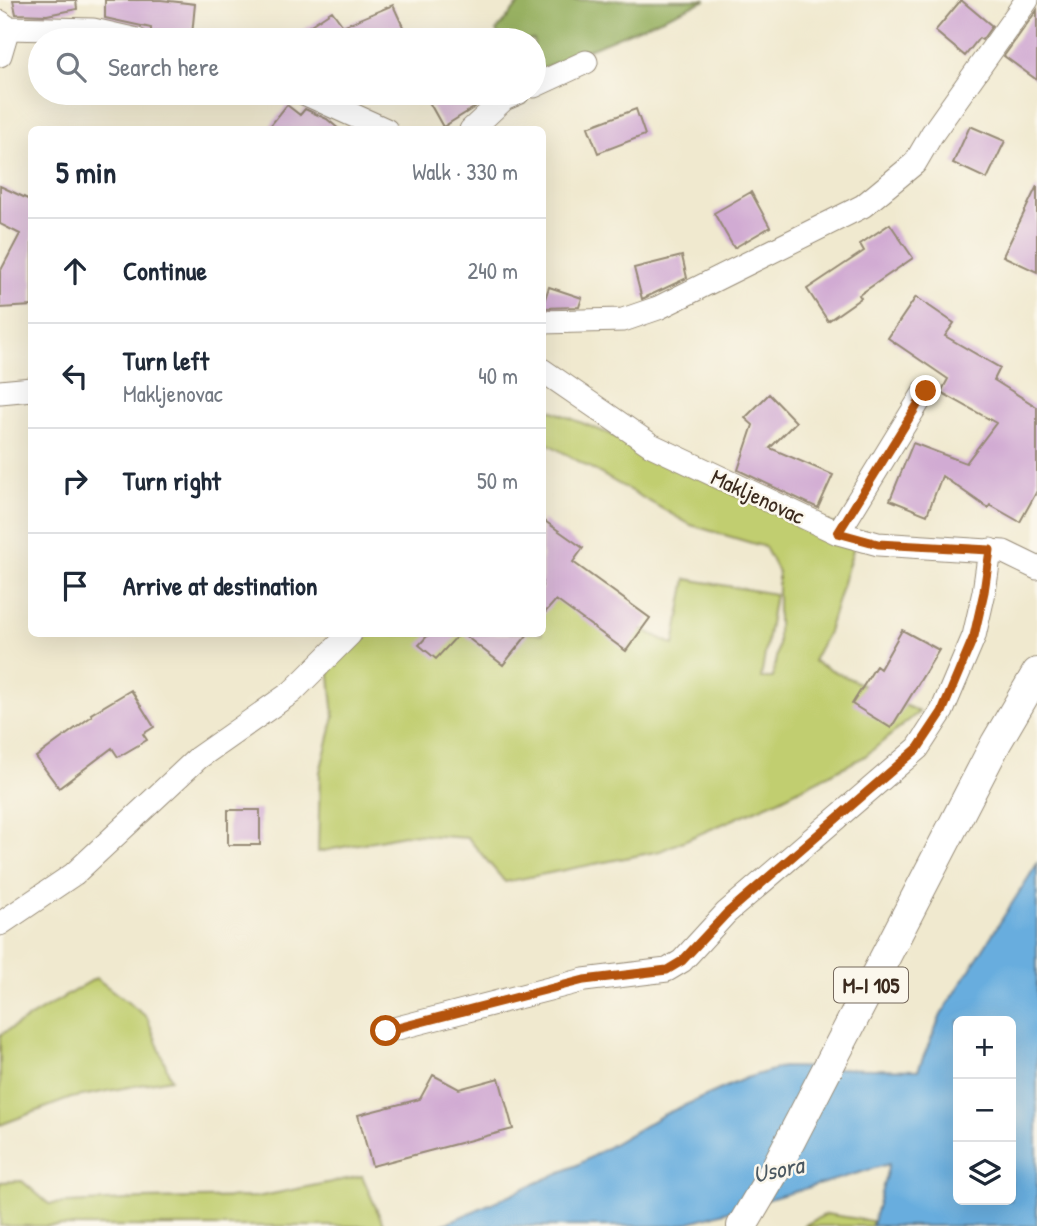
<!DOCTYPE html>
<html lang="en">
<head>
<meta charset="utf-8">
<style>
	body { margin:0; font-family:"Patrick Hand",sans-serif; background:#f2f2f3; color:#1f2937 }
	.controls { position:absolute; right:21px; bottom:21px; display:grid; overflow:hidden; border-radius:10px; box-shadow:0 7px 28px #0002 }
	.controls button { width:63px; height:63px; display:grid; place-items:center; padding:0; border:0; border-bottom:2px solid #e0e1e3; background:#fff; color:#1f2937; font:35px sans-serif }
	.stop { position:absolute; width:21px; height:21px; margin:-16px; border:5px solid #b45309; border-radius:50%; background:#fff }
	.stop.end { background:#b45309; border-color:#fff; box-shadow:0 2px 7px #0008 }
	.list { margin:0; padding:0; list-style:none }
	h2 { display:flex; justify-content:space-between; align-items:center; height:91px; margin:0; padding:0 28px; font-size:30px }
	h2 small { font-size:23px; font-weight:400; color:#747a83 }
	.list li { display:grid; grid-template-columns:46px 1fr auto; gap:21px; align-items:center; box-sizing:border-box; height:105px; padding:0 28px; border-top:2px solid #e0e1e3 }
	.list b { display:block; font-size:26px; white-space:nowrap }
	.list p { margin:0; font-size:23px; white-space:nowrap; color:#747a83 }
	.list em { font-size:23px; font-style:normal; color:#747a83 }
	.icon { flex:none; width:38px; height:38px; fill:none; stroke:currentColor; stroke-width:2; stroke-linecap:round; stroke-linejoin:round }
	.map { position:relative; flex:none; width:1037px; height:1226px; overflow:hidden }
	.search { position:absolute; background:#fff; box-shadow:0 7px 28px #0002; left:28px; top:28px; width:518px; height:77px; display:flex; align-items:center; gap:18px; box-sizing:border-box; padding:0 24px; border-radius:38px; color:#747a83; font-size:26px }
	.panel { position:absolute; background:#fff; box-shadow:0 7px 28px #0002; left:28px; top:126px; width:518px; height:511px; border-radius:10px }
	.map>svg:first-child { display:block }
	.green { fill:#c1ce6f; stroke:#7e7c46; stroke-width:2 }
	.forest { fill:#98b162; stroke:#6a6e40; stroke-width:2 }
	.water { fill:#68adde; stroke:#526c7e; stroke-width:2; fill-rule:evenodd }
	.building { fill:#d1abd3 }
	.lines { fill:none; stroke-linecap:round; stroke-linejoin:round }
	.minor-casing { stroke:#968a76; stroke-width:25 }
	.major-casing { stroke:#968a76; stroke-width:32 }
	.minor { stroke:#fff; stroke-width:23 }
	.major { stroke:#fff; stroke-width:30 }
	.route { stroke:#b45309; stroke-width:9 }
	.labels { text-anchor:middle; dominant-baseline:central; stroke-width:5; stroke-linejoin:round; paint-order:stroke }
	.shield { fill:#fbf7ec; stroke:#75685c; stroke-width:2 }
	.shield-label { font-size:21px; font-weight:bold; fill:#3b2a1e }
	.street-label { font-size:23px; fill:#3b2a1e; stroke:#fbf7ec }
	.water-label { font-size:24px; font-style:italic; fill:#4b5861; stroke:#fbf7ec }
</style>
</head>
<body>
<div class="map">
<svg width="1037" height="1226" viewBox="0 0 1037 1226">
	<rect width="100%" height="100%" fill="#fbf7ec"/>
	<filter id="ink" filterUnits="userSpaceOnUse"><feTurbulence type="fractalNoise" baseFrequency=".0143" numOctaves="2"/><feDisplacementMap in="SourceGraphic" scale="14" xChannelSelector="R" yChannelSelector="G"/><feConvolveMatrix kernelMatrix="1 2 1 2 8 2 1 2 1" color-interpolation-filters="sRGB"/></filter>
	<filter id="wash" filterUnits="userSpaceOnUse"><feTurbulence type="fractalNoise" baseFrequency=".00686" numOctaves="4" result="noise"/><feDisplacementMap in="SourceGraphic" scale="28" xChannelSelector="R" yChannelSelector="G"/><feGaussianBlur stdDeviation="1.57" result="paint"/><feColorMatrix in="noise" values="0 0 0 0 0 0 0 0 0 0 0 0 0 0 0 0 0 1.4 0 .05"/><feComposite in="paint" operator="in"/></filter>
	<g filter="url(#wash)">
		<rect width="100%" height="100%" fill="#f0e9cf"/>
		<path class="green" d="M543 407 619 438 763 506 852 529 853 550 828 632 813 661 919 712 864 757 776 801 660 851 505 882 468 838 409 834 318 852 320 772 334 717 328 656 354 634H427L434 639C448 628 490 632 505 640L510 634H542L543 588 547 582 674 645 686 579 775 594 761 678H773L778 645V572L765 547 691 525 543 441Z
			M96 978 147 1017 171 1079 71 1098 0 1125V1035Z
			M362 1176 384 1226H0V1182L22 1181 49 1204 144 1199 257 1197Z
			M826 1214 872 1221V1226H803Z"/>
		<path class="forest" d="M522 0H706L534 72V40H502L496 31Z"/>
		<path class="water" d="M1037 864V1226H872L889 1164 677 1226H440L577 1165 663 1115 746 1078 783 1067 918 1070 941 1015ZM958 1021H1011V1200H958Z"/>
		<g id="blocks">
			<path class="building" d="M13 0H76L77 9 47 15 16 14Z
				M105 0H161L195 4 192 35 151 32V28L105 18Z
				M961 0 992 26 982 40 979 38 965 56 935 31Z
				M393 5 409 40H288L332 11 343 26Z
				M1037 10V80L1004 56Z
				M424 93H467L475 107 443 127Z
				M287 105 300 115 305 109 327 119 340 130H267Z
				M636 109 645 135 598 153 588 127Z
				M970 126 1005 141 987 179 953 163Z
				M0 186 32 201V306L0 308V272L20 234 0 224Z
				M1037 186V272L1003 256Z
				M751 192 770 227 734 248 714 213Z
				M890 224 913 258 859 295 861 298 828 321 807 289 864 251 860 244Z
				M682 256 687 278 642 299 634 268Z
				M549 287 582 298 579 307 542 308Z
				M916 297 954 323 945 336 1000 368 994 380 1037 407V491L1020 522 990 505 988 508 942 476 927 515 890 500 913 443 966 463 996 423 941 392 948 379 888 338Z
				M769 394 796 422 770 448 833 475 818 508 738 470 753 425 745 418Z
				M542 519 583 548 573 562 650 618 626 651 556 600 542 616Z
				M902 630 939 650 891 728 852 704 876 666 880 669Z
				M429 634H459L436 659 419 645Z
				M463 634H528L503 665Z
				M131 690 154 727 143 734 147 740 118 757 112 748 59 788 36 757 92 716 91 714Z
				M228 810H260V845H228Z
				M433 1075 459 1089 499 1078 513 1129 372 1166 358 1115 420 1099Z"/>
		</g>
	</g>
	<g filter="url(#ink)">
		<use href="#blocks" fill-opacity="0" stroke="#968a76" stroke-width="2"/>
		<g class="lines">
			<defs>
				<path id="minor" d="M0 22 8 28 93 30 137 40
					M0 55 8 28
					M534 86 586 62
					M304 93 386 130
					M471 130 504 99 518 93
					M542 322 623 320 658 308 863 206 915 163 932 134 1027 0
					M542 370 651 445 838 533 878 544 1004 552 1037 568
					M0 392 32 389
					M838 533 925 391
					M0 924 74 874 198 758 292 692 350 634
					M386 1031 584 980 667 970 682 961 726 913 918 748 942 711 974 636 984 592 990 550"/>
				<path id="major" d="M742 1226 775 1170 996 743 1037 673"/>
			</defs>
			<use href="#minor" class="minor-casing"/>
			<use href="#major" class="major-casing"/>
			<use href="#minor" class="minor"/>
			<use href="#major" class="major"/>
		</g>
	</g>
	<g class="lines" filter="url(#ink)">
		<path class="route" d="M386 1031 584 980 667 970 682 961 726 914 918 748 942 712 974 636 984 592 990 550 878 544 838 533 926 391"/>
	</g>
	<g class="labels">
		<rect class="shield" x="834" y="967.5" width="74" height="35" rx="5"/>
		<g class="shield-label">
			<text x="871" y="985">M-I 105</text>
		</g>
		<g class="street-label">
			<text transform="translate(758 496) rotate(25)">Makljenovac</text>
		</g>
		<g class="water-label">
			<text transform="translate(778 1169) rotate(-12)">Usora</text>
		</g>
	</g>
</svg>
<div class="controls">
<button>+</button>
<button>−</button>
<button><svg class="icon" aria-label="layers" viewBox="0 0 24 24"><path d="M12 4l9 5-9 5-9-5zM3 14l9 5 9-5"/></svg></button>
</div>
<div class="stop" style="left:386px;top:1031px"></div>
<div class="stop end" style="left:926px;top:391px"></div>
<div class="search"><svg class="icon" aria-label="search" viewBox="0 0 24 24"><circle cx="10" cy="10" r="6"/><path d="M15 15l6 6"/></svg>Search here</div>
<section class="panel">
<h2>5 min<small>Walk · 330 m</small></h2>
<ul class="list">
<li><svg class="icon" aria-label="ahead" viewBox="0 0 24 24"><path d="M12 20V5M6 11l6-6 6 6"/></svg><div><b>Continue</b></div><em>240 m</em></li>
<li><svg class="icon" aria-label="left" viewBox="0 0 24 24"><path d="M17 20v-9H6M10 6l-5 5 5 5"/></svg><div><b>Turn left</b><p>Makljenovac</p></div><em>40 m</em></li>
<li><svg class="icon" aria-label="right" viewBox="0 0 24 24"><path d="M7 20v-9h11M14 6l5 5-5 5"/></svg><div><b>Turn right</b></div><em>50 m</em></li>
<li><svg class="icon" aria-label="arrive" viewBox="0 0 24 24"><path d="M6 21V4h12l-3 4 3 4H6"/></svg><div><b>Arrive at destination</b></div></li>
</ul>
</section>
</div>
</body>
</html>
